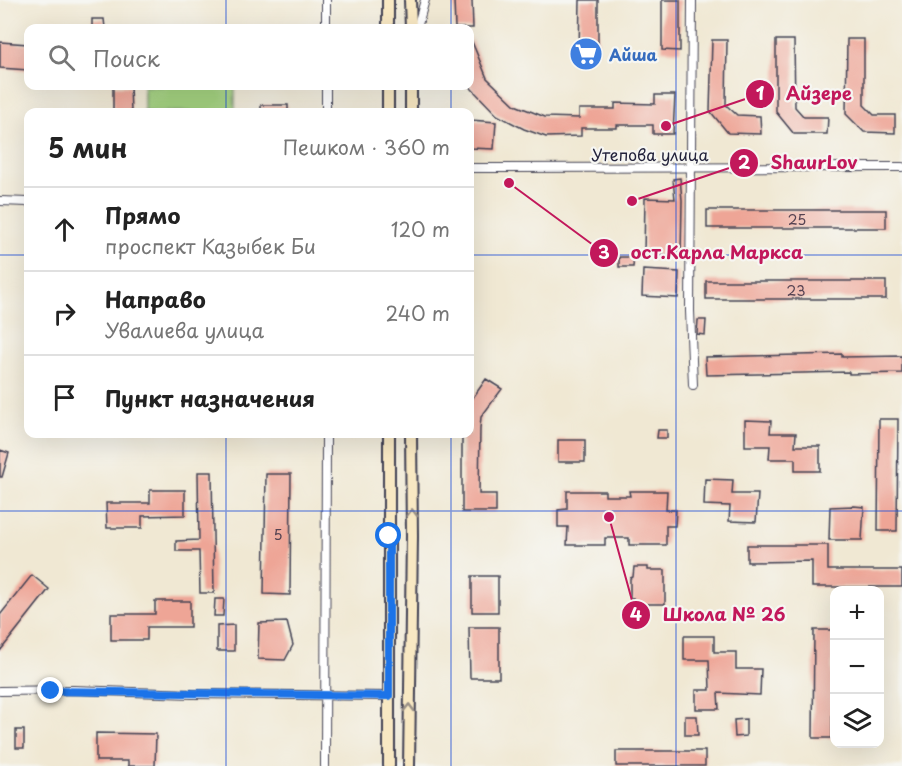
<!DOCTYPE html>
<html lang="ru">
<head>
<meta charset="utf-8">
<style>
	body { margin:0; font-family:"Playpen Sans",sans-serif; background:#f6f6f6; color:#222 }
	.controls { position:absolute; right:18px; bottom:18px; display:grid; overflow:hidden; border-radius:12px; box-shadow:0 6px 24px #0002 }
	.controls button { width:54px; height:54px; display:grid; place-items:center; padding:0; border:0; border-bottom:2px solid #e0e0e0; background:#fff; color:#222; font:30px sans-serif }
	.stop { position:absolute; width:18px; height:18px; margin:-14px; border:4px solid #1a73e8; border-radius:50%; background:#fff }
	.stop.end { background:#1a73e8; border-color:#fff; box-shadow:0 2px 6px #0008 }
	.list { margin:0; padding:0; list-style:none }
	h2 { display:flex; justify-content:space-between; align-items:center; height:78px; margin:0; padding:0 24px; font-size:26px }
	h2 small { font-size:20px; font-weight:400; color:#767676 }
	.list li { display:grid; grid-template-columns:39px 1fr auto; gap:18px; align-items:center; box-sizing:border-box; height:84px; padding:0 24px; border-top:2px solid #e0e0e0 }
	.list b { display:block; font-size:22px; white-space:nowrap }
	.list p { margin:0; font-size:20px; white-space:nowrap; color:#767676 }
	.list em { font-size:20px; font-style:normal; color:#767676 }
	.icon { flex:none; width:33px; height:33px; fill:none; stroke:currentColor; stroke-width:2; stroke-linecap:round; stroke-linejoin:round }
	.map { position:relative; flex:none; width:902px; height:766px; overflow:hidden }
	.search { position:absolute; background:#fff; box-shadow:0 6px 24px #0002; left:24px; top:24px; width:450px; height:66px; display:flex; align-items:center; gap:15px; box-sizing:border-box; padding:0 21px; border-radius:12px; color:#767676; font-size:22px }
	.panel { position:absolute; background:#fff; box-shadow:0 6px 24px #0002; left:24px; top:108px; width:450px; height:330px; border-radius:12px }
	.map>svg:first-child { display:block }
	.green { fill:#a3d17f; stroke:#627a5d; stroke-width:1.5 }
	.building { fill:#eea596 }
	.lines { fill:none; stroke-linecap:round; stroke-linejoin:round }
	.street-casing { stroke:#414052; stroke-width:10 }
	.secondary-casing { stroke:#414052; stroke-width:14 }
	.street { stroke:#fff; stroke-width:8 }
	.secondary { stroke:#f8e8c3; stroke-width:10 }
	.oneway { stroke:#988f86 }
	.route { stroke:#1a73e8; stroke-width:8 }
	.grid { fill:none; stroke:#1d4ed8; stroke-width:1.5; stroke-opacity:0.55 }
	.labels { text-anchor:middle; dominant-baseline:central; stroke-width:4.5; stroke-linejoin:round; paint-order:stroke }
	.number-label { font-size:14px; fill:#554352 }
	.shop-label { font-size:16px; font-weight:bold; fill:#366cbe; stroke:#f6f6f2; text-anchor:start }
	.street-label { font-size:16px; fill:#22223b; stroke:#f6f6f2 }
	.leader { fill:none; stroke:#c2185b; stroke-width:2 }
	.callout-dot { fill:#c2185b; stroke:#f6f6f2; stroke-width:2 }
	.mark-label { font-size:18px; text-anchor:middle; font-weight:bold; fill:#fff }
	.callout-label { font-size:18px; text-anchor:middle; font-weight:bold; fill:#c2185b; stroke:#f6f6f2; stroke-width:4.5; stroke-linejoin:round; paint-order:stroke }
</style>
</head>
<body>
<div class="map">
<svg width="902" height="766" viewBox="0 0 902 766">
	<rect width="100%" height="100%" fill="#f6f6f2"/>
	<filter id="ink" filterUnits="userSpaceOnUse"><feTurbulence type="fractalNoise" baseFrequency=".0167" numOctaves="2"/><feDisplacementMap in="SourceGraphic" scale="12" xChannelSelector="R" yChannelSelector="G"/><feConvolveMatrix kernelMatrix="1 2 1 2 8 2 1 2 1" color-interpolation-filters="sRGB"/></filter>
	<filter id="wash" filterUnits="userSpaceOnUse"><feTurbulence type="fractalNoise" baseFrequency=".008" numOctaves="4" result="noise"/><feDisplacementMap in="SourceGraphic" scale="24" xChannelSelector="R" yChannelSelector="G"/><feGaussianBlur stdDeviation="1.35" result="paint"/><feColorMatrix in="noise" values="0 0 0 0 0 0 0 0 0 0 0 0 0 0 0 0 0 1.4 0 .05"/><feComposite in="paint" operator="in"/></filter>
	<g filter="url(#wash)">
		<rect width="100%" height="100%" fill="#f0e8d3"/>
		<path class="green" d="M144 86H235V112H144Z"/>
		<g id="blocks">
			<path class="building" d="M454 0H472L473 28H455Z
				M580 0H598V53L579 52Z
				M662 0H680V51L662 50Z
				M92 19H104L105 28H92Z
				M470 37 487 78 515 105 545 117 579 118V109H615V103L655 104V95H675L673 134H653V125H617V128H581V136L546 137 524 129 497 115 471 88 470 83Z
				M847 39H864V105L874 115H895V133L864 132 846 114Z
				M712 40H727L726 105 737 115 760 116 761 134 728 133 710 111Z
				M776 40H794L795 107 804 117H828L827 134H794L776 112Z
				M0 42 28 44V70L0 68Z
				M113 86H130L131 112H113Z
				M261 105H288V112H261Z
				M470 120 496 122 494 149 470 148Z
				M680 178 682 200 681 255 644 254 645 198 675 199 673 179Z
				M707 210H886V228H707Z
				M619 257H634L633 267H619Z
				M643 270 679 272 678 298 642 296Z
				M706 281H886V299H706Z
				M698 320H706L705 335 697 334Z
				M842 354V357L902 356V373L849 374V372L706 375 705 357Z
				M486 379 502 389 481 417 480 428 479 494H496V512H462V434H470V402Z
				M879 419H898L897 531H878Z
				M745 420 771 421 770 433H796L795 446H820V471H795V459H769L770 446H745Z
				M658 430H667V438H657Z
				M558 440H585V462H558Z
				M0 450 9 453 2 477H0Z
				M198 472H212L214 593H200L199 551H176V541L199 540Z
				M266 474H291L290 595 264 594Z
				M705 479 733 480 732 494H758L756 522 729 521 730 506 704 505Z
				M150 490H185V515L142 516V528H107L106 503H150Z
				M567 491H605V496H630L629 491H667L666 510H676L675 526H666V545H629V538H605V545H567L568 527H558V510L567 509Z
				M854 506 864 507 862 540H829L830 507Z
				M747 545H828V570H902V587H812V561L747 562Z
				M634 567H648V570H665V604H648V607H633V598H630V578L633 577Z
				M32 575 49 589 0 651V615Z
				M472 576H498V612H472Z
				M215 599H224L223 616H214Z
				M155 601H190V627H147V640H111V614H155Z
				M287 622 293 645 285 660 258 659 259 623Z
				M234 625V651H217V626Z
				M469 627H499V678H470Z
				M814 630H832V738H813Z
				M684 636H714V652H736V669H761L760 695 718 693 719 709H696V690H710L709 660H684Z
				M685 716H697L698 735H685Z
				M746 719V736L735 737 734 720Z
				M16 730H24V748H16Z
				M96 733 156 734 155 766H128V761H96Z
				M616 751H705V766H616Z"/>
		</g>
	</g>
	<g filter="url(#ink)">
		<use href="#blocks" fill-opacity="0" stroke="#414052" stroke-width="1.5"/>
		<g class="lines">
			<defs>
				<path id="street" d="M326 0V28
					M692 0 690 311 693 385
					M417 28 425 0
					M326 112V86
					M470 168 902 167
					M0 201 28 202
					M0 691 73 690 192 694 389 696
					M325 766 326 434"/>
				<path id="secondary" d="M388 0V28
					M410 0 411 28
					M388 86V112
					M411 86V112
					M389 434V766
					M409 766 412 536 411 434"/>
			</defs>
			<use href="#street" class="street-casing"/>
			<use href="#secondary" class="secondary-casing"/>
			<use href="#street" class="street"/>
			<use href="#secondary" class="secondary"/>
		</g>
		<defs><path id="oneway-chevron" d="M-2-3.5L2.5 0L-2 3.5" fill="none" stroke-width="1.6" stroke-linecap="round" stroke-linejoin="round" transform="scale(1.5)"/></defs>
		<g class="oneway">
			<use href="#oneway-chevron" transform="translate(412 513) rotate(-90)"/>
			<use href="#oneway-chevron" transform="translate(409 708) rotate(-89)"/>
		</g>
	</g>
	<g class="lines" filter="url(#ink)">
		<path class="route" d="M51 691 389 696V536"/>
	</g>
	<path class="grid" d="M226 0V28M451 0V28M676 0V766M226 86V112M451 86V112M0 255H28M470 255H902M226 434V766M451 434V766M0 511H902"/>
	<defs>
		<symbol id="supermarket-disc" viewBox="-11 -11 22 22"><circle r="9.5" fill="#3f7fe0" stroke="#f6f6f2"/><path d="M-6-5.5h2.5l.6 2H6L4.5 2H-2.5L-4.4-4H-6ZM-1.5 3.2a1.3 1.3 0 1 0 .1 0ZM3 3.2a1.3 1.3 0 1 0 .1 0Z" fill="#fff"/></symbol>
	</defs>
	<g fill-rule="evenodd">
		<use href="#supermarket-disc" x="567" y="35" width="38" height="38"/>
	</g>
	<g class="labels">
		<g class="number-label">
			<text x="797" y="219">25</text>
			<text x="796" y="290">23</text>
			<text x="278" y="534">5</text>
		</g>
		<g class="shop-label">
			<text x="609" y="54">Айша</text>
		</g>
		<g class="street-label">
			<text x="650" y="154">Утепова улица</text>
		</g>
	</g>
	<path class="leader" d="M666 126L760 94M632 201L744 163M509 183L604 253M609 517L636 615"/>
	<g class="callout-dot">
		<circle cx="666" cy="126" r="6"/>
		<circle cx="632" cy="201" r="6"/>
		<circle cx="509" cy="183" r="6"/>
		<circle cx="609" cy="517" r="6"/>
		<circle cx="760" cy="94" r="15"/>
		<circle cx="744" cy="163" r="15"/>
		<circle cx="604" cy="253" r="15"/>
		<circle cx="636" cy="615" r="15"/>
	</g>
	<g class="mark-label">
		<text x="760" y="100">1</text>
		<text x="744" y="169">2</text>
		<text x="604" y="259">3</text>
		<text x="636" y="621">4</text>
	</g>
	<g class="callout-label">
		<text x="819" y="100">Айзере</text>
		<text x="814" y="169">ShaurLov</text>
		<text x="717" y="259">ост.Карла Маркса</text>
		<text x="724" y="621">Школа № 26</text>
	</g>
</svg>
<div class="controls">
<button>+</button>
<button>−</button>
<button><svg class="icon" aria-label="layers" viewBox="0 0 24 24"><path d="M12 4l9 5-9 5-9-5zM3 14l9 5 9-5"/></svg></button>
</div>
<div class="stop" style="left:389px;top:536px"></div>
<div class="stop end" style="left:51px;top:691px"></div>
<div class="search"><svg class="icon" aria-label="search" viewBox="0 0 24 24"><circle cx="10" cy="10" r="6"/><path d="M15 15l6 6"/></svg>Поиск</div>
<section class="panel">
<h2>5 мин<small>Пешком · 360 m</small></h2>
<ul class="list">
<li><svg class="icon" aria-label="ahead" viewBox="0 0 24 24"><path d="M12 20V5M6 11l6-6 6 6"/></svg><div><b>Прямо</b><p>проспект Казыбек Би</p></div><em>120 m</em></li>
<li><svg class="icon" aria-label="right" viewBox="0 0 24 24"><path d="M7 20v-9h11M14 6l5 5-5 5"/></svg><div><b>Направо</b><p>Увалиева улица</p></div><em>240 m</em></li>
<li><svg class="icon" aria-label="arrive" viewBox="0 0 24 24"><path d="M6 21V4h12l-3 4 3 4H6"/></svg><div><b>Пункт назначения</b></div></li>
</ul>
</section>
</div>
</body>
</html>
